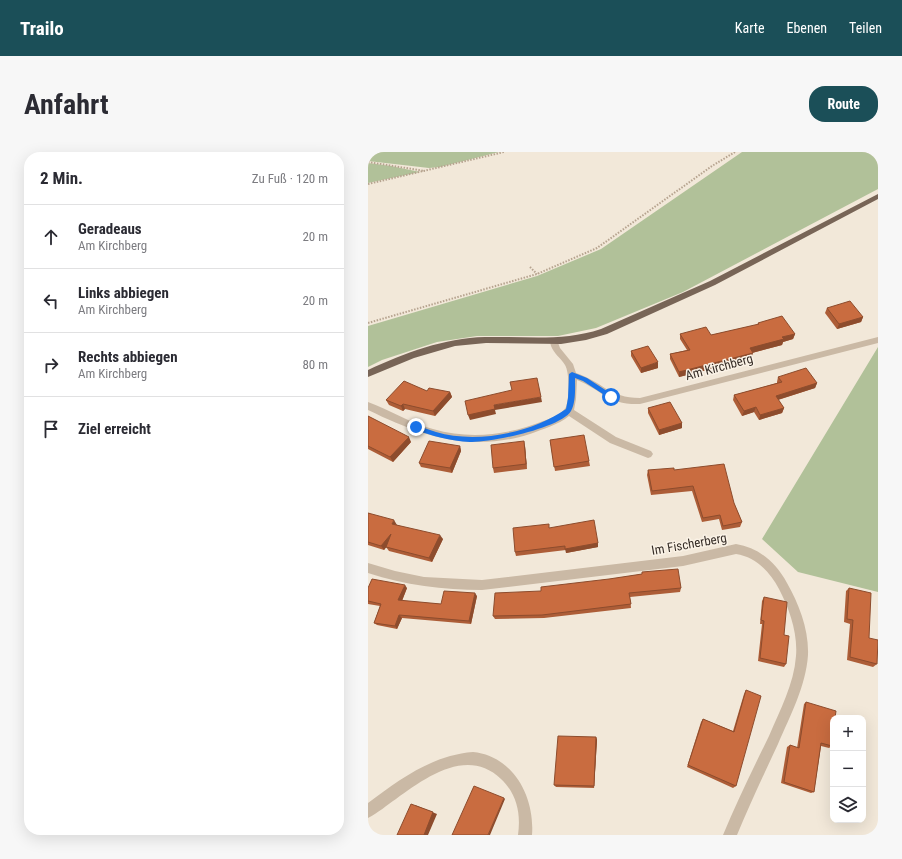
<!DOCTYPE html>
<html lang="de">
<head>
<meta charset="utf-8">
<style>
	body { margin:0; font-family:"Roboto Condensed",sans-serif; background:#f7f7f7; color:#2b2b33 }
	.controls { position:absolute; right:12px; bottom:12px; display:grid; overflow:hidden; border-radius:8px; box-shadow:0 4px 16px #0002 }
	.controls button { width:36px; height:36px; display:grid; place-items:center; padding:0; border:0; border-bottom:1px solid #e1e1e2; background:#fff; color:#2b2b33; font:20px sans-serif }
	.stop { position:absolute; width:12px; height:12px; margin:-9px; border:3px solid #1a73e8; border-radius:50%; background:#fff }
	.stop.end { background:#1a73e8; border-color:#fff; box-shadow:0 1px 4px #0008 }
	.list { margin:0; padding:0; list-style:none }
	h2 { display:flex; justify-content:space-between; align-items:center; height:52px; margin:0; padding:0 16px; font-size:17px }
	h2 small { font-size:13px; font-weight:400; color:#7c7c81 }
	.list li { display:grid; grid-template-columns:26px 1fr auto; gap:12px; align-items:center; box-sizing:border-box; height:64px; padding:0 16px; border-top:1px solid #e1e1e2 }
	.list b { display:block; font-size:15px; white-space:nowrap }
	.list p { margin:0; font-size:13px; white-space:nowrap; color:#7c7c81 }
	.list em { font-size:13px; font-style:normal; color:#7c7c81 }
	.icon { flex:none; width:22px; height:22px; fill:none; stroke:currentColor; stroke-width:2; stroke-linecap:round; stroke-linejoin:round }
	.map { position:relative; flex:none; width:510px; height:683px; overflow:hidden; border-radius:16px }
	header { display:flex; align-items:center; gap:24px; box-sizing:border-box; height:56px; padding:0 20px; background:#1b4f58; color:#fff }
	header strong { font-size:19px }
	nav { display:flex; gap:22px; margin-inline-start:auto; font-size:14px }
	.intro { display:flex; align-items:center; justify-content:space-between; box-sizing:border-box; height:96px; padding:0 24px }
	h1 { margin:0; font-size:28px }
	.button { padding:10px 18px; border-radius:16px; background:#1b4f58; color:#fff; font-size:14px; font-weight:700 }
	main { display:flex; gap:24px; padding:0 24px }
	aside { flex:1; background:#fff; border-radius:16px; box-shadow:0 4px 16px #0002 }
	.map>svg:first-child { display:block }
	.green { fill:#b1c199 }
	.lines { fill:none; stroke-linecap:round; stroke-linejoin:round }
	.path { stroke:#b6a38f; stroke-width:2; stroke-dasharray:1.5 1.5; stroke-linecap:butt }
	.minor { fill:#cab9a5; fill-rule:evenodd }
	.major { fill:#786557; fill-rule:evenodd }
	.wall { fill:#ad5d37 }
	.shaded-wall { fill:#8d4c2d }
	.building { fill:#c96c40; stroke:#8d4c2d }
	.route { fill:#1a73e8 }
	.labels { text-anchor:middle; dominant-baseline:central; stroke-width:3; stroke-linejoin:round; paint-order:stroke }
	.street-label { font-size:13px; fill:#362d27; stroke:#faf2e6 }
</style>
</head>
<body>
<header>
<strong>Trailo</strong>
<nav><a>Karte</a><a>Ebenen</a><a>Teilen</a></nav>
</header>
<div class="intro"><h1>Anfahrt</h1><a class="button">Route</a></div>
<main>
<aside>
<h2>2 Min.<small>Zu Fuß · 120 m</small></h2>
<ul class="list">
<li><svg class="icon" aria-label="ahead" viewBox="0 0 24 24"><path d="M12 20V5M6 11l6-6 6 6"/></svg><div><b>Geradeaus</b><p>Am Kirchberg</p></div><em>20 m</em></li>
<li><svg class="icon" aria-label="left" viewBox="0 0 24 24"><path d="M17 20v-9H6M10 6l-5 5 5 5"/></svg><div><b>Links abbiegen</b><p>Am Kirchberg</p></div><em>20 m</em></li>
<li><svg class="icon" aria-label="right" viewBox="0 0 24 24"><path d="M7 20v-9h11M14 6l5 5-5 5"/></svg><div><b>Rechts abbiegen</b><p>Am Kirchberg</p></div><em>80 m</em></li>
<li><svg class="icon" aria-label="arrive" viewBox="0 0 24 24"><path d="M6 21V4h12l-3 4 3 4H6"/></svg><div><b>Ziel erreicht</b></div></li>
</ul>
</aside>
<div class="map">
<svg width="510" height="683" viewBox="0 0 510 683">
	<rect width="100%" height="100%" fill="#f2e8d9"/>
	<path class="green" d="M0 0H131L72 15 61 16 0 9Z
		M374 0H510V37L315 140 228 176 190 184H109L69 190 14 208 0 215V174L169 124 233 97Z
		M0 11 23 14 52 20 0 31Z
		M510 195V440L430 420 394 387Z"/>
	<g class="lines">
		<path class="path" d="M0 10 57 19
			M0 32 136 0
			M162 115 169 122
			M0 171 169 122 229 96 344 14 367 0"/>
		<path class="minor" d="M510 185V191L272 252C239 253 236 239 209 228L208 247 206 258 248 285 283 299 285 302 283 305 280 306 242 291 201 264C190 273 175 277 162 282 102 301 54 284 0 258V250C22 258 42 271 65 277 103 288 141 283 178 268 184 266 194 262 198 255 201 247 202 221 197 213 193 206 186 202 183 194L182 190 186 187 189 188 192 196 205 212 208 221C235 230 241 246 272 246Z
			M368 392C391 396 408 410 419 431 431 452 441 478 440 503 438 534 422 564 410 592 396 622 382 652 369 683H355C369 649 385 617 401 584 412 558 426 532 428 504 430 481 421 456 411 437 402 420 388 405 368 402L315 414 114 438C75 438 37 433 0 421V411L27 419 56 425 114 428 315 404Z
			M105 600C146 604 167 646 164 683H150C153 662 149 642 133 627 100 595 58 625 28 647 19 653 10 661 0 666V651C32 627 65 603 105 600Z"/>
		<path class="major" d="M510 42V47L347 133 239 182 218 188 193 192 118 191 87 194 46 206 0 225V218C37 201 76 186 117 185 157 184 194 190 233 177L342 129Z"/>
	</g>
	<path class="wall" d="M459 156 495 165 493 170 469 177 457 161Z
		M390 171 427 182 425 187 415 190 414 193 384 201 383 207 311 225 302 207V202L319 198 312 187V182L343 183 389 173Z
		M263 199 290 216 273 221 263 204Z
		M410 225 449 231 447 236 410 248 416 256 414 261 391 268 386 260 374 264 365 248 366 243 409 231V230Z
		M82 240 84 245 67 264 37 257 35 259 21 253 18 248Z
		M280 256 314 271V276L291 283 280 261Z
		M0 264 43 290 25 310 0 297Z
		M182 288 221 309 222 314 187 319Z
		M92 294 93 299 84 321 53 315 51 311Z
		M157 294 159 317 126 321 125 316Z
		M280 318H306L366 351 374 370 372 375 354 378 351 367 334 370 324 339 283 343 279 323Z
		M0 361 29 373 75 387 64 410 21 399 18 395 16 398 0 393Z
		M182 376 230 391V395L198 401V398L148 404 147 400Z
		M274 420 313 436 312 440 262 445 263 456 176 466 127 467 125 464 173 439 274 422Z
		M0 436H39L34 449 73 452 109 444 103 472 34 466 29 477 9 473 6 471 12 454 0 452Z
		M481 436 501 486 509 512 505 515 479 508 482 472 476 470 478 439Z
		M396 445 416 483 418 512 416 515 390 509 394 472H392L394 449Z
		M378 538 368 634 365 636 319 615 333 570 335 567 365 579 376 542Z
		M438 550 464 594 461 596 453 594 446 640 443 641 413 631 419 595 422 593 429 596 436 552Z
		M228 585 229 588 226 636 188 635 186 633Z"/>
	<path class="shaded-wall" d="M495 165 493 170 469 177 471 172Z
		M427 182 425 187 415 190 414 193 380 202 382 196 414 185Z
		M385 201 383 207 311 225V220Z
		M290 210V216L273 221V216Z
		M449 231 447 236 406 249 408 244Z
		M82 240 84 245 67 264 65 259Z
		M173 245 174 250 127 258 128 262 102 268 100 263 126 253Z
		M35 252 37 257 35 259 33 254Z
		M388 255 386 260 374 264 376 259Z
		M416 256 414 261 391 268 392 263Z
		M314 271V276L291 283V278Z
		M41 285 43 290 25 310 22 305Z
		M156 289 157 294 159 317 158 312Z
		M92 294 93 299 84 321 82 316Z
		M26 368 29 373 24 372Z
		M23 382 26 386 16 398 13 394Z
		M72 383 75 387 64 410 61 406Z
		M230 391V395L198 401 197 397Z
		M37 433 39 436 33 451 30 448Z
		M107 441 109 444 103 472 101 469Z
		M31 463 34 466 29 477 27 474Z
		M228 585 229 588 226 636V634Z
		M136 646 137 647 122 683H120Z
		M47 653 69 662 60 683H56Z"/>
	<path class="building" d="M482 149 495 165 471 172 459 156Z
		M414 164 427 182 414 185 416 187 382 196 385 201 311 220 302 202 322 198 312 182 338 175 343 183 391 172 390 171Z
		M280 194 290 210 273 216 263 199Z
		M438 216 449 231 408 244 416 256 392 263 388 255 376 259 366 243 414 230 410 225Z
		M169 226 173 245 126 253 127 257 100 263 97 249 144 238 142 230Z
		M36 229 59 239 61 236 82 240 65 259 35 252 33 254 18 248Z
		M302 250 314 271 291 278 280 256Z
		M0 264 41 285 22 305 0 294Z
		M216 283 221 309 186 315 182 288Z
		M61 289 92 294 82 316 51 311Z
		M156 289 158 312 125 316 123 293Z
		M356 312 366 351 374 370 355 374 352 363 335 366 325 334 284 339 280 318 306 316V318Z
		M0 361 26 368 24 372 72 383 61 406 18 395 23 382 13 394 0 390Z
		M226 368 230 391 197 397V394L147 400 145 376 181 372V376Z
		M310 417 313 436 261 441 263 452 174 463 125 464 127 441 173 439V435L241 427 274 422V420Z
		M4 427 37 433 30 448 73 452 76 439 107 441 101 469 31 463 27 474 6 471 13 452 0 449V436Z
		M481 436 503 441 501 486 510 488 509 512 482 505 485 468 479 467Z
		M396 445 419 450 416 483 421 484 418 512 392 506 396 469 393 468Z
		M378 538 393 544 368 634 320 613 335 567 366 580Z
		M438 550 468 559 467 566H465V584L464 594 453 591 446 640 416 630 422 593 431 596Z
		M190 584 228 585 226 634 186 633Z
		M106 634 136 646 120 683H84Z
		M43 652 65 660 56 683H29Z"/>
	<path class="route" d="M204 220 219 226 245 243V246H241L215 229 207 226C207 236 208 250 203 259 193 276 121 291 102 290 82 289 64 284 45 277L44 275 48 273C54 275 61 278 68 280 108 292 164 281 198 257L200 246 201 222Z"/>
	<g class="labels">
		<g class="street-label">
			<text transform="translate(351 215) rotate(-15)">Am Kirchberg</text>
			<text transform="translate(321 392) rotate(-10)">Im Fischerberg</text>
		</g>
	</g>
</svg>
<div class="controls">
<button>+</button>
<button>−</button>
<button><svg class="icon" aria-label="layers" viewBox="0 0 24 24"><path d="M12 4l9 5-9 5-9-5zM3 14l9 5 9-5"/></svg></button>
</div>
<div class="stop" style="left:243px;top:245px"></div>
<div class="stop end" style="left:48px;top:275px"></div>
</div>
</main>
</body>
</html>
